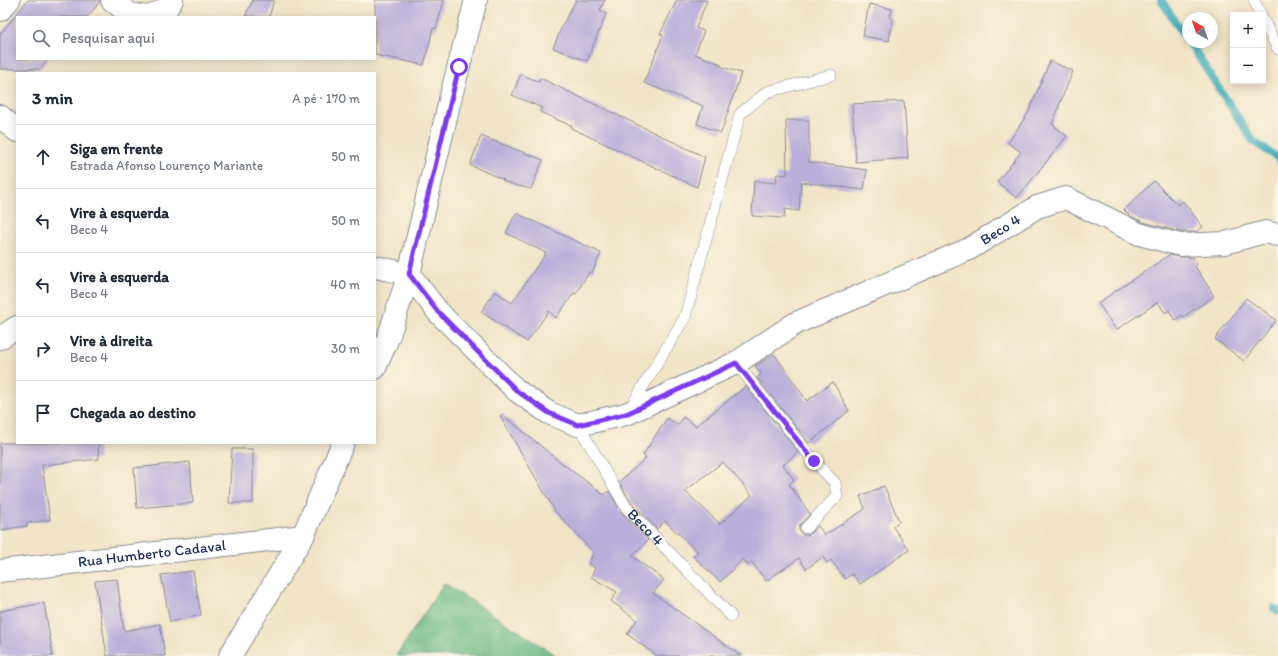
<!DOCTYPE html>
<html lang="pt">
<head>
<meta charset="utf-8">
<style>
	body { margin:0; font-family:Itim,sans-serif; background:#f6f6f7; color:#1f2937 }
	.controls { position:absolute; right:12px; top:12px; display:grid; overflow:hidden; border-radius:0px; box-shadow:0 2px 10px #0003 }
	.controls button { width:36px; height:36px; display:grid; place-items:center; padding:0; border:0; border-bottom:1px solid #e0e1e3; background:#fff; color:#1f2937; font:20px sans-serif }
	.compass { position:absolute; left:1182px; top:12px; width:36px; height:36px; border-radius:50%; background:#fff; box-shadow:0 2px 10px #0003; rotate:320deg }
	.stop { position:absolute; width:12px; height:12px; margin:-9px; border:3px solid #7c3aed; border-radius:50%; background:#fff }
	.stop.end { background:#7c3aed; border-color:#fff; box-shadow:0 1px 4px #0008 }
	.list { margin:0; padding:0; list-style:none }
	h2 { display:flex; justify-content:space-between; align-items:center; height:52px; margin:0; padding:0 16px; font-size:17px }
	h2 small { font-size:13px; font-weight:400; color:#747a83 }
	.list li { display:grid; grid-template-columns:26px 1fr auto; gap:12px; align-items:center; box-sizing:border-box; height:64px; padding:0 16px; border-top:1px solid #e0e1e3 }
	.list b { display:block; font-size:15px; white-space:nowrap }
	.list p { margin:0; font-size:13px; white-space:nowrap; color:#747a83 }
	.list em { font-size:13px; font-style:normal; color:#747a83 }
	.icon { flex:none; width:22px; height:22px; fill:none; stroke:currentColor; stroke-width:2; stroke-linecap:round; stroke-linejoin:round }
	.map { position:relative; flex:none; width:1278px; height:656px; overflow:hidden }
	.search { position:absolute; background:#fff; box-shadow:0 2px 10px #0003; left:16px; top:16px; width:360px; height:44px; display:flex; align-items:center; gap:10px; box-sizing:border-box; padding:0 14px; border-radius:0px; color:#747a83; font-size:15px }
	.panel { position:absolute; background:#fff; box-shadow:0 2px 10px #0003; left:16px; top:72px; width:360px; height:372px; border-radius:0px }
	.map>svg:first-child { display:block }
	.forest { fill:#6ab884; stroke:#427471 }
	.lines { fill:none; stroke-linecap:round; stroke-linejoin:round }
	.stream { stroke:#3aabb7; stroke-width:8 }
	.building { fill:#baafda; fill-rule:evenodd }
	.lane-casing { stroke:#868a92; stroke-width:12 }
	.street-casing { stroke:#868a92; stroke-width:24 }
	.secondary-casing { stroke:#868a92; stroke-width:24 }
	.lane { stroke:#fff; stroke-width:11 }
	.street { stroke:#fff; stroke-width:22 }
	.secondary { stroke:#fff; stroke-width:22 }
	.route { stroke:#7c3aed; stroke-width:5 }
	.labels { text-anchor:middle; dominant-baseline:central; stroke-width:3; stroke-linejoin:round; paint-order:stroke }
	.street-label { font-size:15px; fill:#1b2f5e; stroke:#fcf5e5 }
</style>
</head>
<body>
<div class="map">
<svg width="1278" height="656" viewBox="0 0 1278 656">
	<rect width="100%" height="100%" fill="#fcf5e5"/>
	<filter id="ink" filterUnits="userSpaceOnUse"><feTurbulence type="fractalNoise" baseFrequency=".025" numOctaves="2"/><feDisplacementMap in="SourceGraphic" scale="8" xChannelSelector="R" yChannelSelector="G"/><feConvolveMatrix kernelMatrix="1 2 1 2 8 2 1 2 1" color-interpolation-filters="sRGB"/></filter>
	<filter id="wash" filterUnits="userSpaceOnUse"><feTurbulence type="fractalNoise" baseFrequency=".012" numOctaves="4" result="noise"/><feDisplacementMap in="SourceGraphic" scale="16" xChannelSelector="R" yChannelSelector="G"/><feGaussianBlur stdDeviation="0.9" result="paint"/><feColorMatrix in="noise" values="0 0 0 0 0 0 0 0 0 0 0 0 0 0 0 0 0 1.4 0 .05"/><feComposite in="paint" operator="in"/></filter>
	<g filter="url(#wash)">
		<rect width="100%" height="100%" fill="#f1e4c6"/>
		<path class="forest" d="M444 583 557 656H396Z"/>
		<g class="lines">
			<path class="stream" d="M1161 0 1188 41
				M1189 42 1253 141 1278 158
				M1274 608 1278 611"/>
		</g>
		<g id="blocks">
			<path class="building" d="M28 0H100V2L87 17H17V59H49L40 69H0V34Z
				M253 0H274L269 17 245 16Z
				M375 0H444L436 29 433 28 424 65 375 55Z
				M576 0H605L600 10 606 14 587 61 553 48 563 24Z
				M677 0H707L696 28 704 31 695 54 721 64 720 66 741 73 721 133 697 124 703 106 644 83 663 35 660 34Z
				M869 4 892 9 890 18 893 19 889 41 863 36Z
				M1050 61 1073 71 1058 108H1059L1052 124 1067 136 1017 198 997 182 1021 152 1008 143 1028 113Z
				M521 74 539 82 540 78 705 157 697 187 571 128 572 126 540 112 542 108 512 95Z
				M904 101 908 158 856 162 852 104Z
				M786 120H809V162L867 170 864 190 801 182 799 211 785 209 784 218 752 216 754 181 776 183 777 174 787 175Z
				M481 136 543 160 531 189 518 186 503 181 504 180 470 165Z
				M1154 181 1178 205 1183 201 1203 227 1196 232H1181L1143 222 1130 216 1124 210Z
				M516 213 601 253 592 273 589 272 576 294 574 293 556 318 549 311 527 342 481 312 495 291 512 303 546 253 506 233Z
				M1169 255 1180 257H1193L1197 264 1195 266 1214 296 1183 317 1182 315 1175 320 1169 310 1165 313 1158 302 1116 330 1098 303Z
				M1246 298 1276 320 1244 361 1215 339Z
				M774 354 807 401 833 382 849 411 809 443 757 378 761 374 755 366Z
				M746 386 798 452 783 465 794 480 789 484 810 514 799 526V530L801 533 804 535H808L818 526 825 535 865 509 860 496 884 486 899 521 893 527 909 550 860 584 852 574 845 579 831 560 827 563 823 557 806 569 799 558 766 581 752 562 748 565 743 559 720 582 693 556 698 552 665 521 657 529 632 503 619 482 646 458 643 455 667 418 678 425 683 417 696 426ZM723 462 752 495 720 524 685 491Z
				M502 414 559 461 604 495 609 491 621 512 648 540 632 556 664 580 653 593 741 656H657L627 634 637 620 611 601 617 592 591 577 595 568 588 564 594 553 555 511 500 416Z
				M0 443H98L99 459 42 465 50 520 27 523V526L0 530Z
				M232 449H253V503H229Z
				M190 462 193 503 137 508 134 468Z
				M193 571 201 615 170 622 161 575Z
				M117 579 124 631 160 624 165 656H107L95 581Z
				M44 603 53 656H0V611Z"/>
		</g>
	</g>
	<g filter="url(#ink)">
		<use href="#blocks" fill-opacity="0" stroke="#868a92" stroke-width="1"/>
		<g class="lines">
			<defs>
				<g id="lane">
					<path d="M1254 0 1261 15"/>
					<path d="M1263 20 1278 49"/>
					<path d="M736 363 814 461 835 483 837 496 806 528"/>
					<path d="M629 410 685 317 740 114 767 92 831 75"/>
					<path id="s1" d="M578 425 626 507 731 616"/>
				</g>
				<g id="street">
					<path d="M112 0 130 14 148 17"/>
					<path d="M0 10 9 0"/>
					<path d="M150 17 167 8 172 0"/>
					<path d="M0 116 17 131"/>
					<path id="s2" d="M375 267 409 274 438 312 517 391 549 413 578 425 626 414 736 363 796 323 969 249 1037 207 1066 198 1139 234 1180 245 1225 243 1265 232 1278 235"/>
					<path d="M0 338 17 327"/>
					<path id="s3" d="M0 571 303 536"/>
				</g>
				<path id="secondary" d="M375 368 388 338 409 274 451 96 476 0
					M230 656 303 536 343 443"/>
			</defs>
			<use href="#lane" class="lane-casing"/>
			<use href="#street" class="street-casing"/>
			<use href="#secondary" class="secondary-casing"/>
			<use href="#lane" class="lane"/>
			<use href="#street" class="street"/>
			<use href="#secondary" class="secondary"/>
		</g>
	</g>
	<g class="lines" filter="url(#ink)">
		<path class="route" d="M459 67 409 274 438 312 517 391 549 413 578 425 626 414 736 363 814 461"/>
	</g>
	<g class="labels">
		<g class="street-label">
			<text stroke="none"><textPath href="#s2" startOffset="732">Beco 4</textPath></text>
			<text stroke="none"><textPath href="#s1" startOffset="123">Beco 4</textPath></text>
			<text stroke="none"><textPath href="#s3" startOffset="153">Rua Humberto Cadaval</textPath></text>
		</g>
	</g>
</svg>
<div class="controls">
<button>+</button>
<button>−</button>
</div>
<svg class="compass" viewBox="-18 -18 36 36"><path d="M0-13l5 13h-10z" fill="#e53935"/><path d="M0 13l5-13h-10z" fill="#747a83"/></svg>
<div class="stop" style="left:459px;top:67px"></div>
<div class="stop end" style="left:814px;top:461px"></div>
<div class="search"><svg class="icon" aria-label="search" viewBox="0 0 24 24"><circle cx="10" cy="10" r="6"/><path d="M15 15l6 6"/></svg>Pesquisar aqui</div>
<section class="panel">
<h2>3 min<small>A pé · 170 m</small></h2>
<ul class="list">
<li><svg class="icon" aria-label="ahead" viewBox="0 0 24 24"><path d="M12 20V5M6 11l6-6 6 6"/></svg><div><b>Siga em frente</b><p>Estrada Afonso Lourenço Mariante</p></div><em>50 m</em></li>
<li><svg class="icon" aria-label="left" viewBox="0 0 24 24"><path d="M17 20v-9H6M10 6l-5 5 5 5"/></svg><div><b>Vire à esquerda</b><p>Beco 4</p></div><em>50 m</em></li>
<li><svg class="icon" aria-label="left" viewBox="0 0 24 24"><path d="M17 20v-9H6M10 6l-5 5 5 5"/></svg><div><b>Vire à esquerda</b><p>Beco 4</p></div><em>40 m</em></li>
<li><svg class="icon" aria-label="right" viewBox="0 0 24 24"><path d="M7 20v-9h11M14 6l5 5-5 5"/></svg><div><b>Vire à direita</b><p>Beco 4</p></div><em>30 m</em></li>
<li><svg class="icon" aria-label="arrive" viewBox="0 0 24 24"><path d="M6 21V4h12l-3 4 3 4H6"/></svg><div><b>Chegada ao destino</b></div></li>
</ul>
</section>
</div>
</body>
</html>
